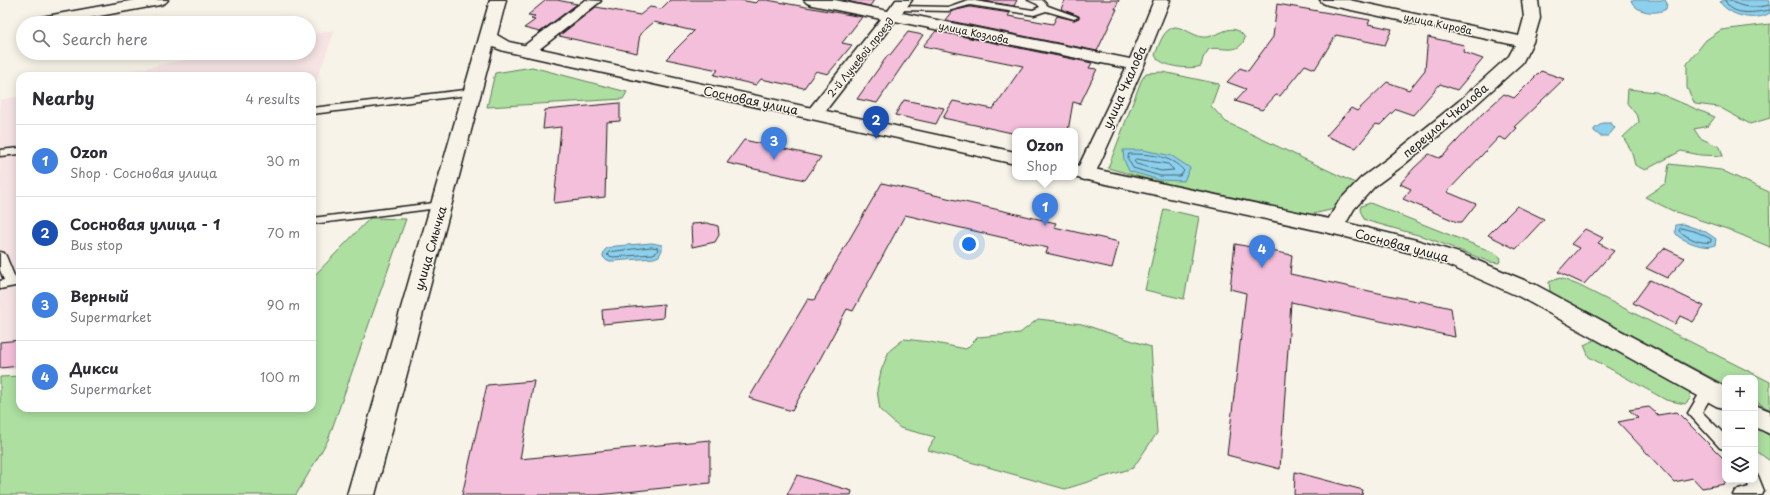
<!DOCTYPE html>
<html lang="en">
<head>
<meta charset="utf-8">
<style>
	body { margin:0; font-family:"Playpen Sans",sans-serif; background:#f2f2f3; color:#2b2b33 }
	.controls { position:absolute; right:12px; bottom:12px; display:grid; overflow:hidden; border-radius:8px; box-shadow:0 2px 10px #0003 }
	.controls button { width:36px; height:36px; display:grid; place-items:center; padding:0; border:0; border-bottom:1px solid #e1e1e2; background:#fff; color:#2b2b33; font:20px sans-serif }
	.you { position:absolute; left:969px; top:244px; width:14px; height:14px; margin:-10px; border:3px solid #fff; border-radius:50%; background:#1a73e8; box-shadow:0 0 0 6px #1a73e833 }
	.badge { display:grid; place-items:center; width:26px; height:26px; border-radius:50%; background:#1c1c1c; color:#fff; font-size:13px; font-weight:700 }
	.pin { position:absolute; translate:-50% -33px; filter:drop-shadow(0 1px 2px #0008) }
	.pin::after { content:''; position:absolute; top:21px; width:14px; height:12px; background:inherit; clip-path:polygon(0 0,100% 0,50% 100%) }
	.popup { position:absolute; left:1012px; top:128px; width:66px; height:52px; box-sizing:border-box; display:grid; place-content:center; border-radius:8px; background:#fff; filter:drop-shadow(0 1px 3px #0005); font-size:13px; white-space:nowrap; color:#7c7c81 }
	.popup b { font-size:15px; color:#2b2b33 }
	.popup::after { content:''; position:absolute; left:50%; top:100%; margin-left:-8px; border:8px solid transparent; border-top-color:#fff }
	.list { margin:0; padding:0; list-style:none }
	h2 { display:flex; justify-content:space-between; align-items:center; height:52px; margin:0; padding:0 16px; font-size:17px }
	h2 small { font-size:13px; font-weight:400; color:#7c7c81 }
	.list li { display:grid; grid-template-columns:26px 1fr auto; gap:12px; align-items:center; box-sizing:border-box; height:72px; padding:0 16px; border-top:1px solid #e1e1e2 }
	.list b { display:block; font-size:15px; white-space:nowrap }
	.list p { margin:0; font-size:13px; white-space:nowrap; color:#7c7c81 }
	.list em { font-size:13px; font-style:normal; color:#7c7c81 }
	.icon { flex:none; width:22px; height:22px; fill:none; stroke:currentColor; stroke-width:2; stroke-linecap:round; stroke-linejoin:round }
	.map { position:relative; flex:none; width:1770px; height:495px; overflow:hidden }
	.search { position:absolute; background:#fff; box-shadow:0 2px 10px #0003; left:16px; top:16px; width:300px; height:44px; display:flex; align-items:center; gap:10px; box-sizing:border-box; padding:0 14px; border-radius:22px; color:#7c7c81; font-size:15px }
	.panel { position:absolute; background:#fff; box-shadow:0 2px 10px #0003; left:16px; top:72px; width:300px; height:340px; border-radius:12px }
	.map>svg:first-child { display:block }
	.built { fill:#f6e3e4 }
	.green { fill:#acdfa0; stroke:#647e5e }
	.water { fill:#8cd0ed; stroke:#5f8899 }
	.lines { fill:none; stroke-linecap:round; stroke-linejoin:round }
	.shore { stroke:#496470; stroke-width:1 }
	.building { fill:#f4bfda; stroke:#1c1c1c }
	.lane-casing { stroke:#1c1c1c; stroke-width:3 }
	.street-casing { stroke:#1c1c1c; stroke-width:3 }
	.secondary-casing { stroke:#1c1c1c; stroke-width:3 }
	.lane { fill:#f7f3e8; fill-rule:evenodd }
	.street { fill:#f7f3e8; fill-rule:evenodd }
	.secondary { fill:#f7f3e8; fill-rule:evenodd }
	.labels { text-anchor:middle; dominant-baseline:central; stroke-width:3; stroke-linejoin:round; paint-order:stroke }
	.far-street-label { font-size:10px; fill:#1c1c1c; stroke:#f7f3e8 }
	.street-label { font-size:12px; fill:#1c1c1c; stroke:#f7f3e8 }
</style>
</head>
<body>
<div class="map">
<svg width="1770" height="495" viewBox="0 0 1770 495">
	<rect width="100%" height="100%" fill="#f7f3e8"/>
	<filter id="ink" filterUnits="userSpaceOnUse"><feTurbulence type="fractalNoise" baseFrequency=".025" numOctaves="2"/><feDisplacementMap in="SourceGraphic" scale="8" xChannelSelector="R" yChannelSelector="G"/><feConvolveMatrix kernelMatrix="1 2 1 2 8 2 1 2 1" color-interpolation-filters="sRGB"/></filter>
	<g filter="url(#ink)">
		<path class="built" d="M335 30 312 92V76H105L220 53H309V35Z
			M20 96V369L0 371V100Z"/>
		<path class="green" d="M1770 24V118L1750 124 1719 107 1695 104 1687 88V64L1706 40 1721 30Z
			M1175 27C1185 28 1192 35 1202 37 1218 39 1233 18 1245 38 1239 56 1223 46 1209 49L1203 58 1201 66C1191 70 1159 67 1155 55 1159 45 1163 29 1175 27Z
			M532 67 627 92 623 99 487 107 495 73Z
			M1163 72 1219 84 1211 106 1226 122 1355 183 1335 209 1308 215 1186 190 1108 168 1141 81 1146 73Z
			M1628 89 1656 92 1715 117 1708 126 1694 129 1700 138 1720 147 1723 156 1700 155 1681 151 1645 170 1635 165 1631 150 1623 137 1639 122 1638 117 1627 103Z
			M1669 164 1721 170 1769 192 1770 248V247L1727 229 1673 211 1645 197 1666 183Z
			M1370 203 1495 253 1501 258 1499 263 1490 262 1425 237 1368 221 1364 219 1360 210 1361 206Z
			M1164 209 1199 217 1184 299 1145 290Z
			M370 218 406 219 328 440 296 495H0V377L20 376V408H312V278Z
			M1560 278 1578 285 1770 382V410L1755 401V378H1725V385L1556 295 1550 291 1549 282Z
			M1038 319 1082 324 1151 347 1157 433 1133 468 1065 489 928 450 935 437 900 428 880 410 877 390 881 371 889 351 904 339 930 342 966 349 978 337 1020 333Z
			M1596 339 1689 391 1691 398 1685 404 1666 400 1589 357 1584 345Z
			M1755 427 1770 436V461L1755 450Z"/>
		<path class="water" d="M1631 0H1665L1667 3 1666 9C1656 15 1635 13 1631 0Z
			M1724 0H1770V13C1766 15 1762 17 1757 17 1745 19 1727 13 1720 2Z
			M1603 123H1611L1615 128 1608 136H1600L1594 131V129Z
			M1123 150H1143L1172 156 1190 168 1184 181 1159 180 1129 171 1124 160Z
			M1683 224 1706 232 1716 239 1715 245C1706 250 1688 242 1679 237 1674 232 1675 232 1676 225Z
			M652 243 662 245V250L659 256 654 258 612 261H607L603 257 604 251 607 248 616 246Z"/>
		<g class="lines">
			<path class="shore" d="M1725 0C1732 18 1756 12 1770 10
				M1730 0C1742 9 1756 8 1770 5
				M1129 154C1149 154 1171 155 1184 171L1180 176H1160L1133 168 1128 159Z
				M1136 159 1168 164 1174 170 1161 171 1136 164 1134 161Z
				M1681 228 1697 232 1711 239V242C1700 244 1688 238 1679 231Z
				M652 247 658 248 657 252 653 254 613 257 607 255 609 252Z"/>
		</g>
		<path class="building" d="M546 0H557L577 4 540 32 524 28 535 20 531 19 535 16 528 15Z
			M670 0H740L756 3 759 0H767L862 17 842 43 852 45 828 74 816 71 804 88 761 79 756 85 714 75 718 70 666 59 694 31 654 22 640 34 637 53 559 36 596 7 640 15 650 7 661 9Z
			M842 0H874L870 6Z
			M978 0H1017L1014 6Z
			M1065 0H1119L1115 9H1117L1097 51 945 20 952 11 970 7 1010 13 1008 16 1053 24 1057 16 1074 20 1079 18V16L1061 9Z
			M1277 4 1370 20 1368 24 1392 29 1385 45 1336 35 1315 69 1305 65 1280 96 1276 95 1262 110 1235 101 1246 89 1227 82 1240 68 1248 71 1273 37Z
			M936 31 1092 63 1089 68 1097 69 1080 104 1073 102 1068 131H1014L1012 133 943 118 953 101 993 109 1023 66 923 46Z
			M908 32 923 35 877 103 857 99 888 55H890Z
			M1428 37 1464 45 1463 52 1483 59 1457 90 1440 84 1413 115 1396 109 1380 125 1376 124 1356 148 1326 136 1351 108 1357 111 1387 82 1409 90 1425 70Z
			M1541 71 1564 79 1514 127 1517 128 1506 140 1499 137 1447 192 1476 204 1462 222H1457L1403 199 1411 189 1400 184 1414 168 1429 154 1439 158 1444 155 1482 114 1504 94 1514 98Z
			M904 100 944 108 936 124 895 115Z
			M620 103V121L607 122 605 197 554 203 561 127 543 129 545 110Z
			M744 140 821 157 805 180 727 163Z
			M882 183 1056 223 1054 227 1119 242 1112 268 1046 253 1048 248 905 215 853 311 847 309 792 411 749 398 808 299 814 300Z
			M1517 206 1544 219 1516 249 1488 235Z
			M707 223 718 226 719 235 715 242 692 247 691 224Z
			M1585 229 1603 238 1598 243 1614 251 1584 284 1558 272 1579 248 1571 244Z
			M1235 244 1292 255 1290 274 1416 301 1419 303 1420 301 1451 308 1455 337 1291 302 1280 469 1227 455 1246 293 1230 289Z
			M1664 248 1685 258 1667 278 1646 268Z
			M1650 280 1704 306 1693 322 1680 316 1675 324 1633 303Z
			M664 304 663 318 603 324 602 310Z
			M20 340V366L0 368V342Z
			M534 381 520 459 710 440V483L598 495H462L487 385Z
			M1649 407 1658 415 1677 412 1725 460V484L1702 488 1693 478 1674 482 1618 422 1638 418 1629 410Z
			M1295 472 1363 490 1362 495H1294Z
			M797 475 852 491 851 495H787Z"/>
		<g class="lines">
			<defs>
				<path id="lane" d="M968 0H976L975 1 1033 10 1040 7 1037 4 1028 0H1042L1048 6 1078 17 1074 19 1046 11 1034 15 970 5 948 11 899 10 895 8 899 6 948 7Z
					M473 89 476 90 478 92 476 94 312 114V108Z
					M20 148V154L0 156V150Z
					M442 202 446 203 447 205 446 207 312 224V218Z
					M0 252 4 253 6 256 15 278 20 277V285L0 289V281L4 280 0 270Z
					M1709 385 1714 386 1715 390 1702 412 1725 435V449L1720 448 1688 413 1704 386Z
					M1755 475 1758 476 1764 491 1762 495H1733L1735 491 1749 487 1746 480H1755Z"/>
				<path id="street" d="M135 0H168L165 3 160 5 61 23H28L30 20 36 18Z
					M585 0 601 1 533 54 527 56 521 54 519 51 521 48Z
					M804 0H835L888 11 896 0H912L902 13 1130 59 1154 0H1170L1144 65 1095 174 1092 178 1085 180 1078 178 1075 174 1126 68 895 21 820 118 814 119 808 118 805 114 881 19 812 5 807 3Z
					M1320 0H1349L1519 36 1524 18 1522 0H1538L1540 18 1533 42 1522 63 1471 109 1401 167 1375 186 1354 209 1341 232 1334 234 1327 232 1324 227 1339 201 1361 178 1387 159 1459 101 1509 56 1515 45 1328 5 1323 3Z"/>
				<path id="secondary" d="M490 0H506L497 35 509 42 1015 152V164L504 51 493 47 375 495H347Z
					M1075 165 1334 220 1416 240 1459 253 1536 285 1725 387V409L1716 406 1520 297 1443 263 1411 253 1334 234 1074 177Z
					M1755 405 1770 411V434L1755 427Z"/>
			</defs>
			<use href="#lane" class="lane-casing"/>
			<use href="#street" class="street-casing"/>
			<use href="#secondary" class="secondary-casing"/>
			<use href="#lane" class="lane"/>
			<use href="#street" class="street"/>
			<use href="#secondary" class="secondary"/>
		</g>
	</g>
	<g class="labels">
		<g class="far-street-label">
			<text transform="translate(1438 23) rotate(12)">улица Кирова</text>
			<text transform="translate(974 32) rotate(12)">улица Козлова</text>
			<text transform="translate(860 57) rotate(-51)">2-й Лучевой проезд</text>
		</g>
		<g class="street-label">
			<text transform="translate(1124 87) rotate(-66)">улица Чкалова</text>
			<text transform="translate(751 100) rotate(12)">Сосновая улица</text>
			<text transform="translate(1445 120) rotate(-40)">переулок Чкалова</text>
			<text transform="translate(1402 245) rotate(15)">Сосновая улица</text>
			<text transform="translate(430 248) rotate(-74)">улица Смычка</text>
		</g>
	</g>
</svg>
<div class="controls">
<button>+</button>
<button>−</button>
<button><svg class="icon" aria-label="layers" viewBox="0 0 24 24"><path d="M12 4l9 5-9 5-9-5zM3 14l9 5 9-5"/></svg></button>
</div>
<div class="you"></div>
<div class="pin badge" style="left:1045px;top:226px;background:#3f7fe0">1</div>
<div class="popup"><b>Ozon</b>Shop</div>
<div class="pin badge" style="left:876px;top:139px;background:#1a4fb4">2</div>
<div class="pin badge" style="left:774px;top:160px;background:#3f7fe0">3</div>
<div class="pin badge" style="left:1262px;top:268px;background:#3f7fe0">4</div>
<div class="search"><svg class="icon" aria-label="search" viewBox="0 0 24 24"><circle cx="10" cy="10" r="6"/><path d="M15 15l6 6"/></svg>Search here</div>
<section class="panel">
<h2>Nearby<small>4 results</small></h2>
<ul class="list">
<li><span class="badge" style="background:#3f7fe0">1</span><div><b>Ozon</b><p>Shop · Сосновая улица</p></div><em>30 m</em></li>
<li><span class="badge" style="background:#1a4fb4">2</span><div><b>Сосновая улица - 1</b><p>Bus stop</p></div><em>70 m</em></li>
<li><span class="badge" style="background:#3f7fe0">3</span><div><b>Верный</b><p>Supermarket</p></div><em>90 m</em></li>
<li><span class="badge" style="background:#3f7fe0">4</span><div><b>Дикси</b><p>Supermarket</p></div><em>100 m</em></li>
</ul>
</section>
</div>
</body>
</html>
